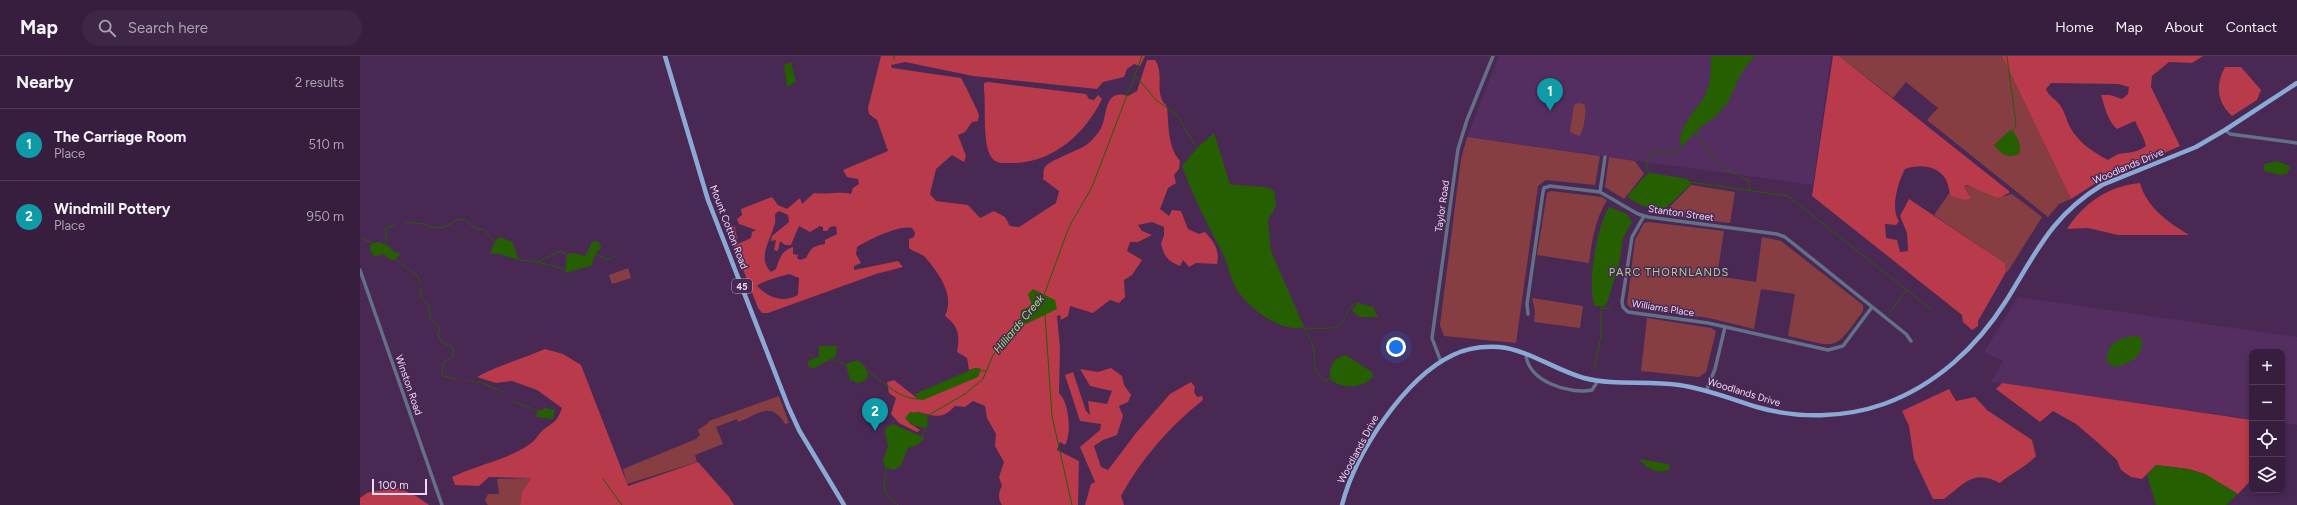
<!DOCTYPE html>
<html lang="en">
<head>
<meta charset="utf-8">
<style>
	body { margin:0; font-family:Figtree,sans-serif; background:#3e2746; color:#f1f3f6 }
	.controls { position:absolute; right:12px; bottom:12px; display:grid; overflow:hidden; border-radius:8px; box-shadow:0 2px 6px #0003 }
	.controls button { width:36px; height:36px; display:grid; place-items:center; padding:0; border:0; border-bottom:1px solid #513c59; background:#371e3f; color:#f1f3f6; font:20px sans-serif }
	.scale { position:absolute; left:12px; bottom:10px; width:55px; box-sizing:border-box; padding-left:4px; border:2px solid #edd9f4; border-top:0; font-size:11px; line-height:14px; white-space:nowrap; color:#edd9f4; -webkit-text-stroke:3px #492854; paint-order:stroke }
	.you { position:absolute; left:1036px; top:291px; width:14px; height:14px; margin:-10px; border:3px solid #fff; border-radius:50%; background:#1a73e8; box-shadow:0 0 0 6px #1a73e833 }
	.badge { display:grid; place-items:center; width:26px; height:26px; border-radius:50%; background:#ea580c; color:#fff; font-size:13px; font-weight:700 }
	.pin { position:absolute; translate:-50% -33px; filter:drop-shadow(0 1px 2px #0008) }
	.pin::after { content:''; position:absolute; top:21px; width:14px; height:12px; background:inherit; clip-path:polygon(0 0,100% 0,50% 100%) }
	.list { margin:0; padding:0; list-style:none }
	h2 { display:flex; justify-content:space-between; align-items:center; height:52px; margin:0; padding:0 16px; font-size:17px }
	h2 small { font-size:13px; font-weight:400; color:#aaa2b0 }
	.list li { display:grid; grid-template-columns:26px 1fr auto; gap:12px; align-items:center; box-sizing:border-box; height:72px; padding:0 16px; border-top:1px solid #513c59 }
	.list b { display:block; font-size:15px; white-space:nowrap }
	.list p { margin:0; font-size:13px; white-space:nowrap; color:#aaa2b0 }
	.list em { font-size:13px; font-style:normal; color:#aaa2b0 }
	.icon { flex:none; width:22px; height:22px; fill:none; stroke:currentColor; stroke-width:2; stroke-linecap:round; stroke-linejoin:round }
	.map { position:relative; flex:none; width:1937px; height:449px; overflow:hidden }
	header { display:flex; align-items:center; gap:24px; box-sizing:border-box; height:56px; padding:0 20px; background:#371e3f; border-bottom:1px solid #513c59 }
	header strong { font-size:19px }
	nav { display:flex; gap:22px; margin-inline-start:auto; font-size:14px }
	.search { width:280px; height:36px; background:#3e2746; display:flex; align-items:center; gap:10px; box-sizing:border-box; padding:0 14px; border-radius:22px; color:#aaa2b0; font-size:15px }
	main { display:flex }
	aside { flex:1; background:#371e3f }
	.map>svg:first-child { display:block }
	.built { fill:#542e60 }
	.green { fill:#873e43 }
	.forest { fill:#b93a4a; fill-rule:evenodd }
	.water { fill:#265e02 }
	.lines { fill:none; stroke-linecap:round; stroke-linejoin:round }
	.stream { stroke:#265e02; stroke-width:1 }
	.minor { stroke:#627187; stroke-width:3.5 }
	.major { stroke:#8ba9d5; stroke-width:4.5 }
	.labels { text-anchor:middle; dominant-baseline:central; stroke-width:3; stroke-linejoin:round; paint-order:stroke }
	.shield { fill:#492854; stroke:#bca4c4; stroke-width:1 }
	.shield-label { font-size:9px; font-weight:bold; fill:#edd9f4 }
	.street-label { font-size:10px; fill:#edd9f4; stroke:#492854 }
	.neighbourhood-label { font-size:11px; letter-spacing:1px; fill:#a5d393; stroke:#492854 }
	.water-label { font-size:11px; font-style:italic; fill:#92f16b; stroke:#492854 }
</style>
</head>
<body>
<header>
<strong>Map</strong>
<div class="search"><svg class="icon" aria-label="search" viewBox="0 0 24 24"><circle cx="10" cy="10" r="6"/><path d="M15 15l6 6"/></svg>Search here</div>
<nav><a>Home</a><a>Map</a><a>About</a><a>Contact</a></nav>
</header>
<main>
<aside>
<h2>Nearby<small>2 results</small></h2>
<ul class="list">
<li><span class="badge" style="background:#0f9aa8">1</span><div><b>The Carriage Room</b><p>Place</p></div><em>510 m</em></li>
<li><span class="badge" style="background:#0f9aa8">2</span><div><b>Windmill Pottery</b><p>Place</p></div><em>950 m</em></li>
</ul>
</aside>
<div class="map">
<svg width="1937" height="449" viewBox="0 0 1937 449">
	<rect width="100%" height="100%" fill="#492854"/>
	<path class="built" d="M1139 0H1471L1453 129 1107 81Z
		M1658 241 1937 281V369L1922 367V296H1892V363L1631 326 1643 305 1624 296Z"/>
	<path class="green" d="M1479 0H1642L1711 143 1699 148 1688 161 1567 64 1578 52 1546 26 1533 42Z
		M1218 47 1224 48C1227 53 1224 76 1219 80L1210 76 1214 49Z
		M1107 81 1240 100 1235 129 1186 124 1178 130 1156 287 1084 280 1080 269 1101 103Z
		M1249 101 1275 105 1284 118 1264 143 1245 131Z
		M1331 129 1375 136 1370 167 1302 159Z
		M1604 129 1645 140 1652 138 1682 161 1648 215 1646 216 1645 207 1574 159 1590 136 1591 140 1611 142Z
		M1191 135 1242 141 1247 144C1235 164 1232 184 1229 207L1177 199 1187 137Z
		M1289 166 1364 175 1357 220 1396 226 1402 181 1421 185 1503 249V255C1473 297 1478 291 1428 280L1435 238 1401 233 1394 273 1349 262 1271 252 1267 248 1275 184 1284 167Z
		M268 212 271 222 252 228 249 219Z
		M1172 242 1223 250 1220 272 1174 266 1175 255Z
		M1287 262 1351 272 1356 275 1346 316 1339 321 1281 315Z
		M419 340 429 367 425 368C411 343 396 360 378 366L377 363 356 371 363 388 335 399 337 406 267 428 263 413 336 383 340 379 338 374 347 368 349 365Z
		M171 422 162 436 160 449H128L125 444 128 438H139L137 423Z"/>
	<path class="forest" d="M521 0H785L780 10 774 8 767 13 764 21 743 26 737 33 613 20 545 6 531 9 532 12 601 22C603 25 618 55 619 59 619 61 618 63 618 65L612 66 605 76 598 79 606 100 604 106 592 99 576 113 570 138 576 145 608 149 620 162 634 155 645 161 650 170 659 171 696 147 699 135 683 123C684 120 683 116 684 113 688 103 722 95 731 85 735 81 739 76 741 72 748 60 743 32 768 40L777 35 787 4H795C804 18 796 30 802 44 803 47 806 48 807 51 809 69 807 90 820 105L819 113 814 119 816 127 808 132 800 153 809 160 812 154 821 155 828 173 839 178 845 176C854 186 860 194 857 208L836 207 829 211 823 204 820 210C808 205 804 201 801 187L804 180V171L792 166 778 169 782 175 792 179 778 186H770L767 195 782 204 772 219 764 224 765 241 759 247 750 244 733 257 710 250 708 260 701 264 700 259 697 260 700 292 699 337C709 346 712 377 705 389L700 386 697 394 719 405 718 449H642C638 443 638 437 642 430L639 421 644 406 635 390 636 378 627 362 625 350 613 345 605 351 595 350C581 365 574 359 557 356L549 367 560 374 557 376 539 367 531 358 536 342 529 337 527 326 534 324 558 343 621 313 615 312 609 314 607 302 597 296C600 280 599 270 585 260 595 238 579 218 565 201 561 197 553 196 549 192V183L554 181 555 177 552 172C538 169 509 184 497 191L496 198 501 207 494 210V214L538 205 543 211 516 218 408 257H402L398 252 367 172 372 169 375 171 378 188 391 182 392 176 396 174 379 168 377 163 382 159 381 153 412 141 418 149 427 153 440 142 442 148 454 137C467 139 479 135 491 138L493 132 499 128 498 123 487 121 483 114 528 95 517 64 509 58 508 52ZM419 155 428 159 429 166 412 180 411 185 416 184 414 194 418 195 420 185 425 189H431L439 170 450 176 460 170 463 171V175H467L470 171 476 170 477 178 465 184V188C453 190 451 192 446 202L440 204 437 202 438 199 433 198V191C422 194 419 203 416 213L411 216C397 201 410 186 414 170 416 167 415 162 415 158ZM429 218 439 222 438 239C422 247 409 242 397 230 399 226 423 220 429 218Z
		M1473 0H1479L1649 135V137L1638 142 1607 129 1604 130 1611 142 1605 144 1591 140C1589 135 1588 126 1585 122 1576 109 1559 108 1545 113 1538 126 1530 152 1539 165L1536 169 1525 168 1526 182 1537 184 1540 196 1548 195 1547 177 1540 160 1549 143 1645 207 1646 216 1618 265V270L1612 274 1603 266 1602 259 1452 140Z
		M1642 0H1843L1832 7 1809 6 1792 20 1791 31 1820 90 1736 127 1711 143ZM1691 27 1758 28 1769 31 1768 38 1762 43 1750 39H1741C1745 51 1747 64 1757 73L1775 65C1779 74 1784 81 1786 90 1777 97 1769 96 1759 98 1755 99 1751 102 1748 104 1733 96 1718 86 1710 71 1706 63 1705 56 1700 49 1695 42 1689 41 1686 33Z
		M1865 11H1881L1901 34 1897 44 1872 60C1857 46 1855 29 1865 11Z
		M628 26 726 38 729 43 734 44 738 39 742 43C725 78 693 107 652 107 645 107 636 108 632 102 622 90 626 49 624 33V27Z
		M1780 127C1787 152 1808 166 1829 179H1758L1728 172 1707 173C1724 147 1748 130 1780 127Z
		M185 293 203 298 221 309 268 430 338 406 369 441 374 449H160L162 436 171 422 129 421 119 430 95 429 92 421C117 409 147 404 170 388 175 385 178 379 182 375 194 365 196 368 202 352L177 334 152 325 136 327 117 321C139 309 162 303 185 293Z
		M751 312 762 320 764 329 771 339 768 346 759 350 763 360 757 379 743 384 734 390 741 411 748 414 776 377 810 338 831 326 835 331 834 336 837 341 842 340 843 344C810 370 781 403 761 440L764 449H725L731 428 735 426 720 391 740 374 741 368 720 365 705 319 713 316 726 355 730 359 728 345 747 348 752 335 730 330 720 313 738 316Z
		M1642 327 1892 364 1891 424 1878 438 1845 418 1828 413 1796 409 1782 423 1771 421 1761 414 1757 404 1736 385 1716 368 1693 355 1680 366 1636 333Z
		M1589 333 1596 345 1615 341 1627 354 1672 384 1676 400C1666 411 1652 417 1640 427 1613 413 1604 428 1584 443H1573L1554 403 1549 370 1542 355Z
		M39 432 56 440 69 449H0V442L7 437 25 433Z"/>
	<path class="water" d="M1351 0H1395L1382 16 1368 46 1357 59 1340 72 1321 91C1315 71 1340 52 1347 35 1351 24 1351 11 1351 0Z
		M431 6 436 26 427 31 424 9Z
		M1650 74 1653 75C1658 83 1662 89 1659 98 1647 103 1641 98 1634 89Z
		M854 77 870 128C886 131 899 128 914 134L916 150 908 164 911 195 944 271C921 277 892 254 879 237 871 227 869 210 863 198 848 169 833 141 822 110L837 92Z
		M1917 105 1929 110 1930 112 1927 118 1920 119 1904 115V108Z
		M1292 117 1328 123 1331 128C1303 154 1305 163 1268 142V139L1286 119Z
		M1249 151 1267 158 1272 166 1263 182 1260 204 1248 244 1245 250H1235C1226 228 1237 171 1249 151Z
		M140 181 152 186 159 204 139 198H130L135 185Z
		M236 185 240 187 241 192 235 198 231 210 205 217 207 198 214 197 225 200 232 186Z
		M19 186 29 190 35 197 39 196 40 199 38 200 36 204H31L23 198 14 201 10 194 11 188Z
		M673 233 695 244 697 253 666 268 660 264 661 254 672 250 668 238Z
		M998 247 1013 251 1018 261H999L992 254Z
		M1776 280 1782 283C1783 301 1771 307 1756 311L1747 307C1745 288 1760 281 1776 280Z
		M459 290H477L476 300 453 313 448 310V305L459 301Z
		M986 299 1012 316 1013 321C1003 332 982 334 970 323 969 311 973 301 986 299Z
		M498 304 506 312 508 321C502 328 499 328 490 324L486 308Z
		M615 312 621 313 618 321 563 344 558 343 555 338Z
		M186 352 195 354 193 363 176 361 178 355Z
		M550 356 563 357 567 360 568 369 566 372C557 371 551 369 545 362Z
		M533 368 563 381 564 384 555 390 548 392 541 409 534 414 525 411 523 404 528 390 525 375 527 371Z
		M1279 403 1309 408 1310 413C1299 419 1287 413 1279 403Z
		M1796 409 1828 413 1845 418 1878 438 1866 449H1796L1787 419Z"/>
	<g class="lines">
		<path class="stream" d="M1647 0 1656 68 1653 75
			M534 4V0
			M775 19 796 44 817 59 836 91
			M1336 75 1353 102 1364 112 1389 125 1390 134
			M1289 118 1286 108 1291 97 1300 95 1313 98 1321 90
			M1330 126 1428 140 1572 254
			M44 166 64 168 72 172 85 171 97 164 104 163 114 171 124 174 134 185
			M1 182 13 187
			M24 188 27 185 25 173 27 171 35 169
			M235 198 248 204 257 199
			M36 204 57 219 61 228
			M159 204 178 206 200 195 207 198
			M178 206 204 213
			M61 232V241L69 250 70 263 80 271 78 278 81 286 93 291V301L84 306 82 317 83 320 96 323
			M684 239 709 171 732 131 782 0
			M1241 252 1250 253
			M1529 257 1547 234
			M685 258 692 360 712 449
			M944 272C947 277 951 284 953 290 957 306 949 312 965 325L970 323
			M944 272C954 272 968 274 977 270 987 266 987 248 998 247
			M447 297 455 302
			M471 303 487 309
			M505 314C524 324 536 343 559 343
			M1234 314 1241 280V251
			M620 315H626
			M106 324 122 327 143 336
			M154 346 178 355
			M567 360 605 338 623 323 633 299 663 265
			M562 381 566 372
			M526 412 524 431 527 439 538 449
			M243 423 262 449"/>
		<path class="minor" d="M1865 74 1870 78 1937 87
			M1240 136 1245 101
			M1284 160 1272 181 1262 246 1263 251 1268 256 1348 267 1468 294 1483 290 1512 251
			M0 214 82 449
			M1168 258 1167 248 1183 136 1184 132 1190 130 1240 136 1278 158 1288 161 1417 178 1425 181 1546 278 1551 285
			M1166 298C1167 325 1210 339 1232 334L1238 325
			M1081 306 1072 282 1098 93 1107 64 1133 0
			M1347 333 1355 313 1365 271"/>
		<path class="major" d="M305 0 348 144 428 350 439 374 484 449
			M982 449C995 398 1044 322 1093 299 1107 292 1124 290 1139 291 1169 294 1195 314 1224 322 1255 330 1288 324 1319 329 1347 333 1371 343 1397 351 1438 363 1484 362 1524 348 1576 329 1617 291 1646 245 1676 197 1691 160 1742 129L1836 91 1865 74 1937 27"/>
	</g>
	<g class="labels">
		<rect class="shield" x="372" y="223" width="20" height="14" rx="3"/>
		<g class="shield-label">
			<text x="382" y="230">45</text>
		</g>
		<g class="street-label">
			<text transform="translate(1768 110) rotate(-23)">Woodlands Drive</text>
			<text transform="translate(1082 150) rotate(-82)">Taylor Road</text>
			<text transform="translate(1321 157) rotate(8)">Stanton Street</text>
			<text transform="translate(369 171) rotate(69)">Mount Cotton Road</text>
			<text transform="translate(1303 252) rotate(9)">Williams Place</text>
			<text transform="translate(49 329) rotate(71)">Winston Road</text>
			<text transform="translate(1384 336) rotate(17)">Woodlands Drive</text>
			<text transform="translate(998 393) rotate(-62)">Woodlands Drive</text>
		</g>
		<g class="neighbourhood-label">
			<text x="1309" y="216">PARC THORNLANDS</text>
		</g>
		<g class="water-label">
			<text transform="translate(659 268) rotate(-50)">Hilliards Creek</text>
		</g>
	</g>
</svg>
<div class="controls">
<button>+</button>
<button>−</button>
<button><svg class="icon" aria-label="locate" viewBox="0 0 24 24"><circle cx="12" cy="12" r="6"/><path d="M12 2v4M12 18v4M2 12h4M18 12h4"/></svg></button>
<button><svg class="icon" aria-label="layers" viewBox="0 0 24 24"><path d="M12 4l9 5-9 5-9-5zM3 14l9 5 9-5"/></svg></button>
</div>
<div class="scale">100 m</div>
<div class="you"></div>
<div class="pin badge" style="left:1190px;top:55px;background:#0f9aa8">1</div>
<div class="pin badge" style="left:515px;top:375px;background:#0f9aa8">2</div>
</div>
</main>
</body>
</html>
